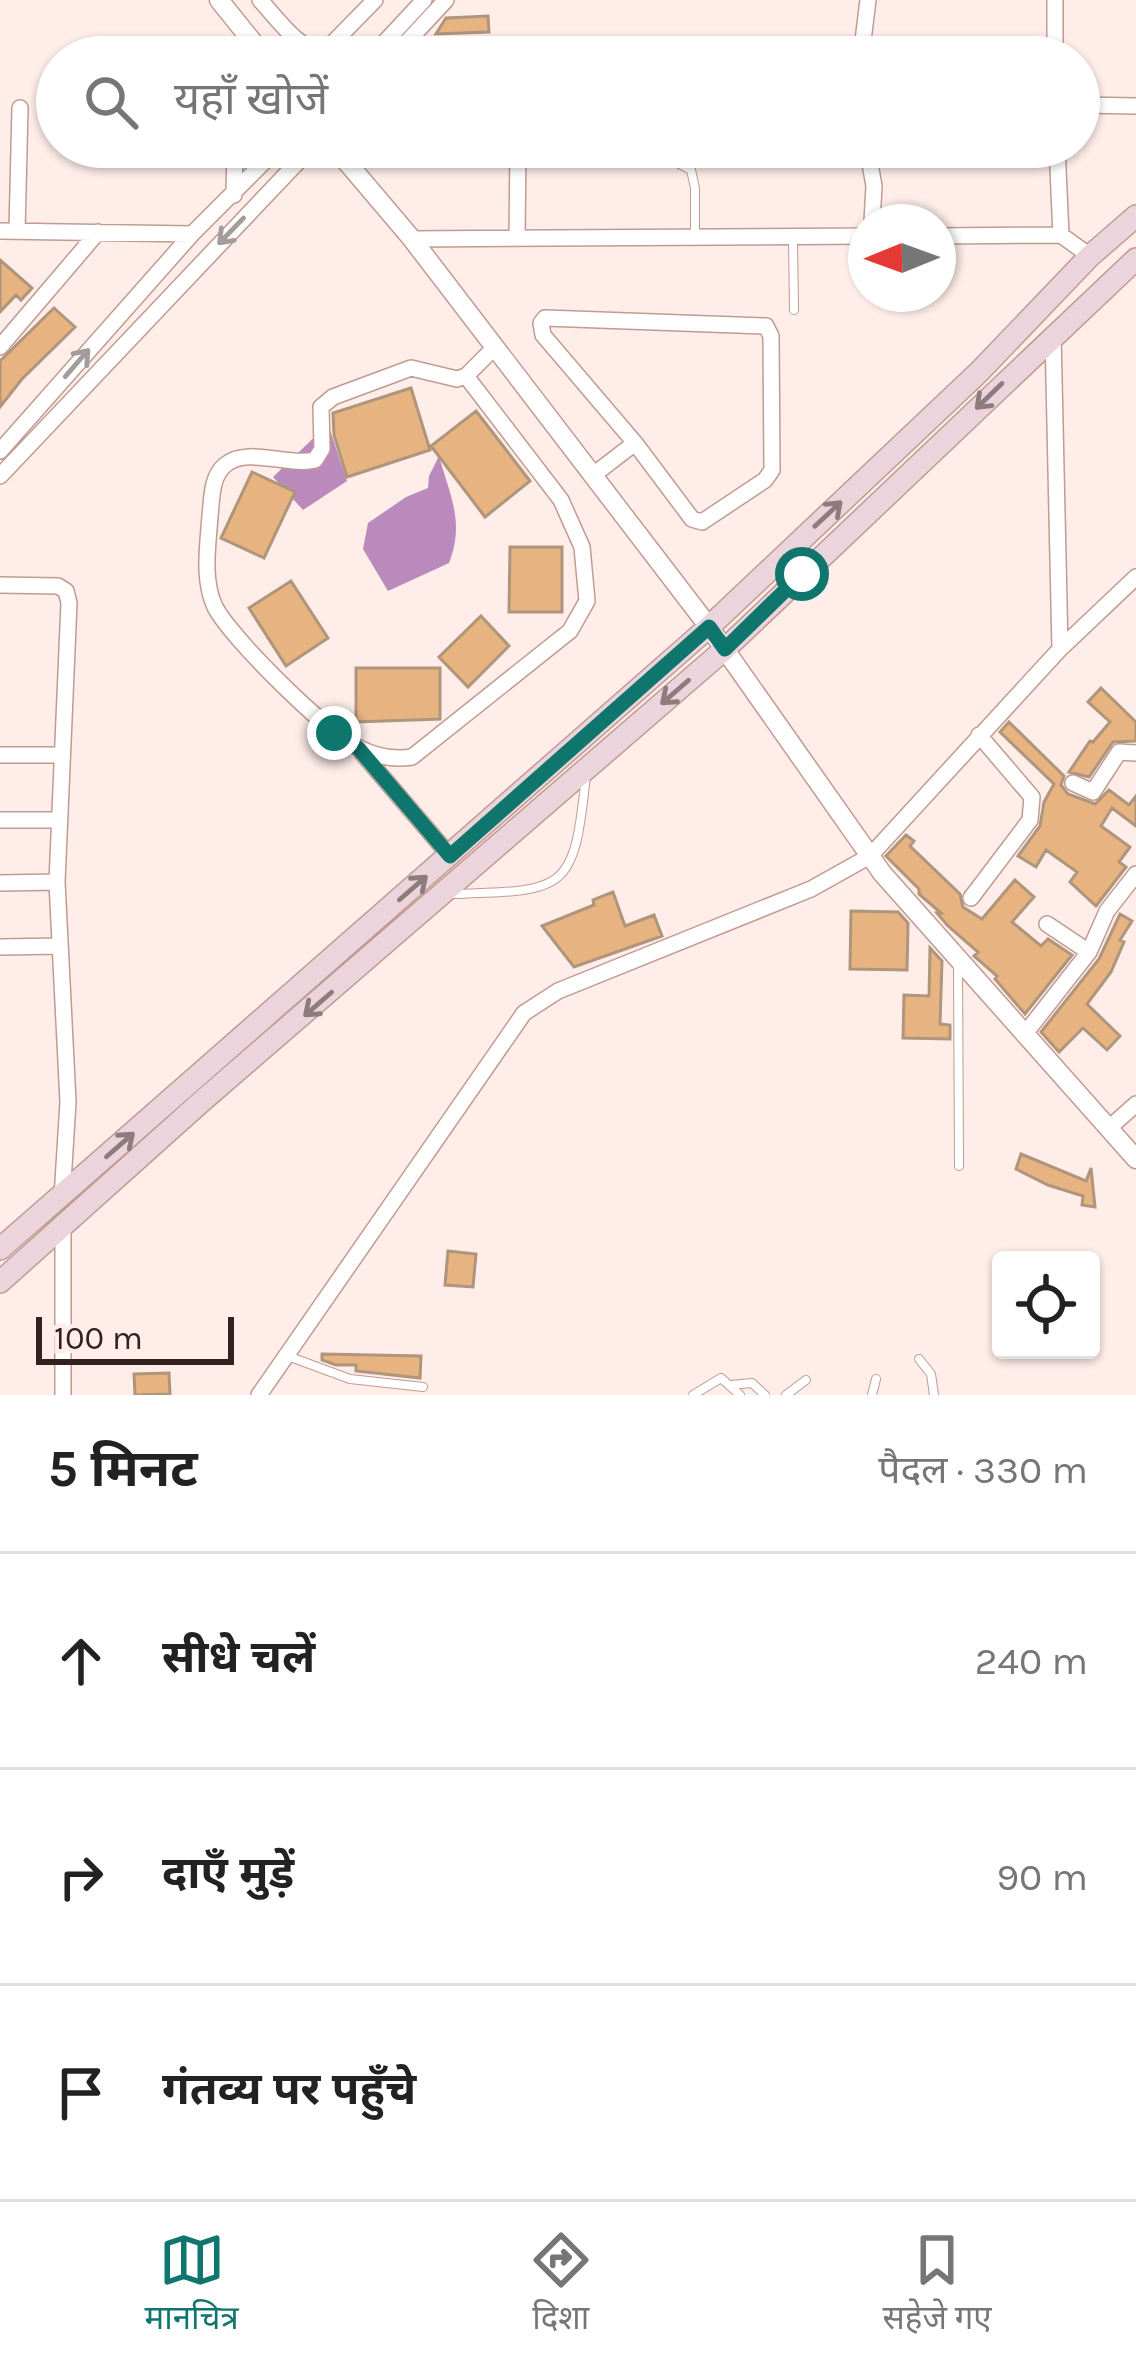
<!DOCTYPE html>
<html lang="hi">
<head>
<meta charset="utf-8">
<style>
	body { margin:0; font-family:Karla,"Noto Sans Devanagari",sans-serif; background:#f2f2f2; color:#222 }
	.controls { position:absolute; right:36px; bottom:36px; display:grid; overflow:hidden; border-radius:12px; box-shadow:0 3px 9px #0004 }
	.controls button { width:108px; height:108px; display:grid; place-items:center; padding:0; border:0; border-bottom:3px solid #e0e0e0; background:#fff; color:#222; font:60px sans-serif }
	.compass { position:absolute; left:848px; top:204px; width:108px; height:108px; border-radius:50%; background:#fff; box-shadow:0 3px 9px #0004; rotate:269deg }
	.scale { position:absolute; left:36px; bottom:30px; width:198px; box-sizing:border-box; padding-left:12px; border:6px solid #31221f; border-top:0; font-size:33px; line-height:42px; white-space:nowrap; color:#31221f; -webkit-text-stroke:9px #feede9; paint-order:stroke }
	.stop { position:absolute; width:36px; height:36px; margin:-27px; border:9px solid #0f766e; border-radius:50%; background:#fff }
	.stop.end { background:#0f766e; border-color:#fff; box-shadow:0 3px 12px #0008 }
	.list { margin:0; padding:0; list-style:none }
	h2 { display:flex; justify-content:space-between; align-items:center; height:156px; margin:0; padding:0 48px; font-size:51px }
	h2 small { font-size:39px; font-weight:400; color:#767676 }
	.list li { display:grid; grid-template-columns:78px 1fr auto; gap:36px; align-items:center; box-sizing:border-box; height:216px; padding:0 48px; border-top:3px solid #e0e0e0 }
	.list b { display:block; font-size:45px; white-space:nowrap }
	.list em { font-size:39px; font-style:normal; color:#767676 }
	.icon { flex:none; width:66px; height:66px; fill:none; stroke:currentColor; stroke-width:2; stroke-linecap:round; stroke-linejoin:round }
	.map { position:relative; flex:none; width:1136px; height:1395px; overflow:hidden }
	.search { position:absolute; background:#fff; box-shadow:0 3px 9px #0004; left:36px; right:36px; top:36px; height:132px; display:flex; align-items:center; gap:30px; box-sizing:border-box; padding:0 42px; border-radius:66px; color:#767676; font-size:45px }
	.sheet { height:804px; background:#fff }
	nav { display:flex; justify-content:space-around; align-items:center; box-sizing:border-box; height:168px; border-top:3px solid #e0e0e0; background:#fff; font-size:33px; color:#767676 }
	nav a { display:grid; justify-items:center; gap:6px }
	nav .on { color:#0f766e }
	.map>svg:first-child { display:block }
	.water { fill:#ba8abc }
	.building { fill:#e7b380; stroke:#af957c; stroke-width:3 }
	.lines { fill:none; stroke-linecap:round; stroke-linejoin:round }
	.service-casing { stroke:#c19b92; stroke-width:10 }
	.minor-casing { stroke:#c19b92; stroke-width:18 }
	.tertiary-casing { stroke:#c19b92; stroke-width:21 }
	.secondary-casing { stroke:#c19b92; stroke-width:24 }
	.service { stroke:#fff; stroke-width:8 }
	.minor { stroke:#fff; stroke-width:15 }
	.tertiary { stroke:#fff; stroke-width:18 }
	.secondary { stroke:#ecd4dc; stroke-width:21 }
	.oneway { stroke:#a29c9a }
	.oneway2 { stroke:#8e7b7e }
	.route { stroke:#0f766e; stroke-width:15 }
</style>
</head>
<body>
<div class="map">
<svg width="1136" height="1395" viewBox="0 0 1136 1395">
	<rect width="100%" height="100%" fill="#feede9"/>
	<path class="water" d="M328 424 347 481 303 510 273 477Z
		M439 456C450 496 465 522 449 563L388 591 363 549 368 523 406 497 428 488 429 476Z"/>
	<path class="building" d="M488 16 489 32 436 34 446 18Z
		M0 260 32 288 21 300 16 295 0 312Z
		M54 308 75 327 22 379 0 407V361Z
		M411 388 430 450 347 477 334 435 333 413Z
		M476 411 530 481 485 517 431 446Z
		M252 472 295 492 264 558 221 538Z
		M510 547H562V612H509Z
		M291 581 328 638 286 666 249 608Z
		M481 616 509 646 468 687 439 657Z
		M356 668H440V719L356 722Z
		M1101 688 1136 722V741L1113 742 1089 777 1069 772 1090 741 1093 742 1110 722 1088 702Z
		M1009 722 1064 776 1061 785 1068 794 1095 804 1109 790 1129 805 1136 796V826L1112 808 1101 826 1130 847 1119 862 1126 867 1096 906 1070 882 1077 872 1046 850 1036 867 1018 856 1040 826 1044 802 1054 784 1000 732Z
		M906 835 914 841 910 846 960 894 963 907 982 919 1015 880 1034 897 1012 922 1041 946 1048 939 1072 955 1025 1014 995 979 997 976 974 956 978 952 948 926 937 913H941L919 894V889L886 856Z
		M613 892 625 926 654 915 662 936 574 967 542 926 594 905 593 900Z
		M851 911 898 912 908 923 907 970 850 969Z
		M1120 914 1132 921 1120 940 1124 942 1111 972 1087 1004 1120 1036 1107 1050 1083 1028 1059 1052 1041 1032 1099 959Z
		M930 948 942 961 940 1024 950 1025V1039L903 1038 904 995 929 996Z
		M1021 1154 1086 1181 1091 1168 1095 1207 1082 1205 1083 1196 1048 1185 1016 1169Z
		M448 1251 476 1254 473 1287 445 1285Z
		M322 1354 421 1356 420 1378 356 1371V1365H336L322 1360Z
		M169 1373 170 1394 135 1395 134 1374Z"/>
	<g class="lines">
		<defs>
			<path id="service" d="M665 157 691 170 695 188V236
				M793 239 794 310
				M452 894C567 891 574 892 586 775
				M958 964 959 1166
				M285 1355 350 1379 423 1387
				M919 1359 931 1374 934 1395
				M731 1385 752 1383 765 1395
				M693 1395 721 1378 740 1395
				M786 1395 806 1380
				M872 1395 876 1379"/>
			<path id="minor" d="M260 0C277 18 299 51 324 52L375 0
				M371 57 424 0
				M393 57 446 0
				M518 57V51
				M861 57 868 0
				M1055 57V0
				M1079 105 1136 106
				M867 147 874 186 872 222
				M1057 147 1061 235
				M234 195 235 147
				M17 230 20 108
				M0 231 192 234
				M938 236 1061 235 1090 256
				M517 238 518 147
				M412 239 866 236
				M1053 334 1060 649
				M0 347 98 232
				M466 376 561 500 582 547 587 601 570 631 412 757C393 760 377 757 359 748 327 733 231 638 215 607 202 579 208 545 210 516 212 498 211 477 225 465 247 446 289 467 315 460L322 449 321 407 333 397 411 368 457 379 466 376 493 349
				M0 451 192 234 279 147
				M0 476 312 147
				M592 476 635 443 543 335 541 323 545 318 766 326 771 336 772 470 765 480 702 522 692 519 635 443
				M0 585 58 586 66 591 69 603 57 882 68 1102 62 1198
				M362 753 450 856
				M0 755H62
				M1073 783 1093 792 1119 752 1136 753
				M0 820H58
				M0 883 57 882
				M971 898 1030 820 1032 797 979 735
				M1047 924 1089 952
				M0 947 59 946
				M1024 1035 1089 952 1107 911 1136 874
				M1108 1129 1136 1104
				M63 1395V1222
				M259 1395 524 1013 558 991 811 889 870 856 1060 649 1136 577"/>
			<path id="tertiary" d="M219 0 265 57
				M334 147 412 239 709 627 882 873 1136 1159"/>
			<path id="secondary" d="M0 1249 709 627 979 372 1090 256 1136 216
				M0 1282 201 1102 725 649 1136 259"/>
		</defs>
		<use href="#service" class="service-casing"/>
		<use href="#minor" class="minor-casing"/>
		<use href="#tertiary" class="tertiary-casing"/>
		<use href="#secondary" class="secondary-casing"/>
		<use href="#service" class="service"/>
		<use href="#minor" class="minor"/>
		<use href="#tertiary" class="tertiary"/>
		<use href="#secondary" class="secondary"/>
	</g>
	<defs><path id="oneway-shaft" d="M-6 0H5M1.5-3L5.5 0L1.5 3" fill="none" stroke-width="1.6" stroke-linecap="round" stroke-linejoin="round" transform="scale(3)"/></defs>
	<g class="oneway">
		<use href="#oneway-shaft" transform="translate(231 231) rotate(134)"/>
		<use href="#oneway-shaft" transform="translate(77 363) rotate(-49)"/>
	</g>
	<g class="oneway2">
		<use href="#oneway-shaft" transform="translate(989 396) rotate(136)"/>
		<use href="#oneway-shaft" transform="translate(828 514) rotate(-43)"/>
		<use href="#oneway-shaft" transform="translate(675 692) rotate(139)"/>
		<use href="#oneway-shaft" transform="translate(413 888) rotate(-41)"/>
		<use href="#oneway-shaft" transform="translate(318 1004) rotate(139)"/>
		<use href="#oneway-shaft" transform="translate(120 1145) rotate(-41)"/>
	</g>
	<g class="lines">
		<path class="route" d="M334 733 358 748 450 856 709 627 725 649 802 574"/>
	</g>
</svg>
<div class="controls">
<button><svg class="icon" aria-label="locate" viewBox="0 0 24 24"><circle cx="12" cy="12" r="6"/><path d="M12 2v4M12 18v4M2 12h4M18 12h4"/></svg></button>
</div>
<svg class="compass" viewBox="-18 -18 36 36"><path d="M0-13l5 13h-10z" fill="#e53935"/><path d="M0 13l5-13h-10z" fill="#767676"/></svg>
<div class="scale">100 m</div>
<div class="stop" style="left:802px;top:574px"></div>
<div class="stop end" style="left:334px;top:733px"></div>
<div class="search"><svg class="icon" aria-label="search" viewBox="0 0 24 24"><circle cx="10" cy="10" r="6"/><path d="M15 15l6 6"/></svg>यहाँ खोजें</div>
</div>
<section class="sheet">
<h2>5 मिनट<small>पैदल · 330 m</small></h2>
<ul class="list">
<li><svg class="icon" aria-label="ahead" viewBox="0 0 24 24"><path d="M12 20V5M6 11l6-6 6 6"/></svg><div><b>सीधे चलें</b></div><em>240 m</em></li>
<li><svg class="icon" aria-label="right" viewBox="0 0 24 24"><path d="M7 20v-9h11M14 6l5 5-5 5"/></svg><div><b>दाएँ मुड़ें</b></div><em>90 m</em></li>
<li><svg class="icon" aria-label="arrive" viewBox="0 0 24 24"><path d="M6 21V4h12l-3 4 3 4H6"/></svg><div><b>गंतव्य पर पहुँचे</b></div></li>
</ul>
</section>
<nav>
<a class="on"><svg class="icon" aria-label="map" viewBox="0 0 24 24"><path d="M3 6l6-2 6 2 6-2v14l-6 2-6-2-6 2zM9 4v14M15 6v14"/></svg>मानचित्र</a>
<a><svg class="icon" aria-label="directions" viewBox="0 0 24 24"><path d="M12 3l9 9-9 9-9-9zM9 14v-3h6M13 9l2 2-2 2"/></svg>दिशा</a>
<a><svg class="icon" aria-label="saved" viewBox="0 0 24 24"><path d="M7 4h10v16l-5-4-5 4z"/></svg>सहेजे गए</a>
</nav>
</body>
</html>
